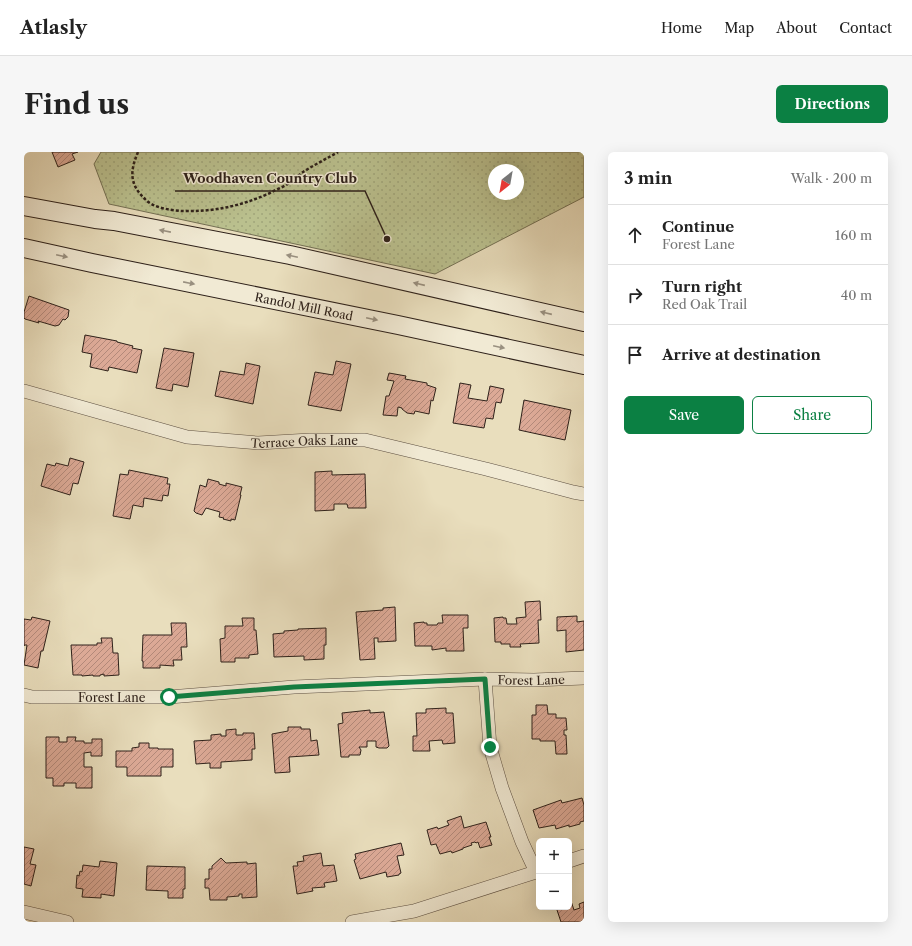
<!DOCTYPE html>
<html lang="en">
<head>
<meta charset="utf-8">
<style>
	body { margin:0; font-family:"Libre Caslon Text",serif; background:#f6f6f6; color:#222 }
	.controls { position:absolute; right:12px; bottom:12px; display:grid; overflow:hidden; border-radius:6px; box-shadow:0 4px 16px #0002 }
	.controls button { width:36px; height:36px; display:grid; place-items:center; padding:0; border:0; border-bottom:1px solid #e0e0e0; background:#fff; color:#222; font:20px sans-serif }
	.compass { position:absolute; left:464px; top:12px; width:36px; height:36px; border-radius:50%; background:#fff; box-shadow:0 4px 16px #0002; rotate:211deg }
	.stop { position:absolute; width:12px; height:12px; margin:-9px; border:3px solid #0b8043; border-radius:50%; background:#fff }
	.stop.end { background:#0b8043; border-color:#fff; box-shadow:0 1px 4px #0008 }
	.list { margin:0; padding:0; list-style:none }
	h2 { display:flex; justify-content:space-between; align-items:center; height:52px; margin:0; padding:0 16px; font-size:17px }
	h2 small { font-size:13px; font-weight:400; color:#767676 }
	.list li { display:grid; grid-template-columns:26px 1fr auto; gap:12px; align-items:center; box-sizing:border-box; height:60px; padding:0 16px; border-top:1px solid #e0e0e0 }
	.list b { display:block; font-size:15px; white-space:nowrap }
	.list p { margin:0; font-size:13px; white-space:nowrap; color:#767676 }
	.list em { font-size:13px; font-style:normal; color:#767676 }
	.actions { display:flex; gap:8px; padding:12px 16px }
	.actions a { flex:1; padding:9px 0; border:1px solid #0b8043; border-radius:6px; text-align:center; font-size:14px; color:#0b8043 }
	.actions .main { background:#0b8043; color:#fff }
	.icon { flex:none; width:22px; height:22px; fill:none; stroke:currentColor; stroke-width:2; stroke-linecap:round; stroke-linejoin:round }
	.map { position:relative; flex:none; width:560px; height:770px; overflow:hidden; border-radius:6px }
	header { display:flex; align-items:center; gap:24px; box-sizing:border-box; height:56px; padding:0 20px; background:#fff; border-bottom:1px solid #e0e0e0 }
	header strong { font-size:19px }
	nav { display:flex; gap:22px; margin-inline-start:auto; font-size:14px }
	.intro { display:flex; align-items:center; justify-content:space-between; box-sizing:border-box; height:96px; padding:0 24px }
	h1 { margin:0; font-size:28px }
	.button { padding:10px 18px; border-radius:6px; background:#0b8043; color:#fff; font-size:14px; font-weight:700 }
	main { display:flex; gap:24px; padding:0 24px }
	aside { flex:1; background:#fff; border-radius:6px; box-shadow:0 4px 16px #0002 }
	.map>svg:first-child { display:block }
	.grass { fill:url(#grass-dots); stroke:#747054; fill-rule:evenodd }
	.building { fill:url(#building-hatch); stroke:#2e211a }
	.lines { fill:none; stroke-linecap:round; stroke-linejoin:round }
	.minor-casing { stroke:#5d5043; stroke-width:14 }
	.secondary-casing { stroke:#2e211a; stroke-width:20 }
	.path { stroke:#2e211a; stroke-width:2.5; stroke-dasharray:3 2; stroke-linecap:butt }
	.minor { stroke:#f1ead4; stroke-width:13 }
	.secondary { stroke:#f1ead4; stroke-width:18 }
	.oneway { fill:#999080 }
	.route { stroke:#0b8043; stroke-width:5 }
	.labels { text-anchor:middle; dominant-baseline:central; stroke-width:3; stroke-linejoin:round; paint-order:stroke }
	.street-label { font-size:12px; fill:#2e211a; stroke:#f1ead4 }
	.leader { fill:none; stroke:#2e211a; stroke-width:1.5 }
	.callout-dot { fill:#2e211a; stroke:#f1ead4; stroke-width:1.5 }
	.callout-label { font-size:13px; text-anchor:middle; font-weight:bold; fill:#2e211a; stroke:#f1ead4; stroke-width:3; stroke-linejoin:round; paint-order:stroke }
</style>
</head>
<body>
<header>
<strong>Atlasly</strong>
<nav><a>Home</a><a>Map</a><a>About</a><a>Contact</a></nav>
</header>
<div class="intro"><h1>Find us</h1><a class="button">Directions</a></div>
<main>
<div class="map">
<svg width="560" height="770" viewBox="0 0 560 770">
	<defs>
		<pattern id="grass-dots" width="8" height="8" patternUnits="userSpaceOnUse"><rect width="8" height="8" fill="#bac08e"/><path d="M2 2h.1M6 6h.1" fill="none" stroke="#a0a57a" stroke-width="1.8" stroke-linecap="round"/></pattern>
		<pattern id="building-hatch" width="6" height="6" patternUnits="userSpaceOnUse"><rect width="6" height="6" fill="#dca996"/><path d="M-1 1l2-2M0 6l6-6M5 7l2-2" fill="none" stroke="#b3897a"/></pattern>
	</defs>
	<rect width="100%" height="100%" fill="#e9debd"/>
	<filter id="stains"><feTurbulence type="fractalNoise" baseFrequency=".005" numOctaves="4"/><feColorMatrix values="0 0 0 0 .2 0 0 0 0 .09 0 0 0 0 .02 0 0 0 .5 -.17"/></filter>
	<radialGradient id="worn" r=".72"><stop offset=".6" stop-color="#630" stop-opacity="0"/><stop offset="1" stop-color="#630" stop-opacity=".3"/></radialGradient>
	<path class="grass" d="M77 0H560V45L411 122 85 52 70 12ZM470 18H494V42H470Z"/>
	<path class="building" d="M28 0H54L48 2 51 8 34 15Z
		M5 144 45 158 44 165 41 168 39 167 35 173 31 174 14 169 15 171 1 167 0 166V160Z
		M61 183 93 189V190L109 194 108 196 118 198 113 221 85 215 84 219 66 215 68 202 58 200Z
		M140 196 170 201 164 235 149 232 148 239 132 236Z
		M312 209 327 212 317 259 284 253 291 220 309 223Z
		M222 211 236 214 229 252 191 244 196 219 220 223Z
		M365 221 382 224 381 227 403 231V233L412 236 409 249 407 248 405 262 391 259 390 262 383 261 378 257V256L374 255 373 264 359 263 362 244H365L370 229 363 228Z
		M436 231 447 233 444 246 463 249 466 234 480 237 477 251 472 250 469 267 462 266 460 276 429 271Z
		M500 248 547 258 541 288 495 278Z
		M46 306 60 310 54 332 49 331 46 343 17 334 23 312 31 314 32 311 44 314Z
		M105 318 144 326 143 332H146L144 344 139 343 138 349 120 346 119 355 109 353 106 367 89 364 96 322 104 323Z
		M308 319V323L341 322 342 356H324L323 352H310V358L291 359V320Z
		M184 327 195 330V332L202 334V331L218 335 216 343H217L211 368 207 367V369L199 367 200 366 195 365 196 360 182 356 178 363 172 361 170 359 176 333 182 335Z
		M516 449 517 468H514L515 491 496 492 497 495H486V492H477V490H471L470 466 479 465V466H482L483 472H493L492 466 502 465 501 450Z
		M371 455 372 489 354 490V486H350L351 507 336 508 332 460 359 458V456Z
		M418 463H444V476H439L440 499H422V496L408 498V494H391L390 471 400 470V471H403V473H413L414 471H419Z
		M553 464V470L560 469V498L542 500V478L533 479V465Z
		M8 465 26 469 19 499H17L14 516 0 513 3 493H0V494V467L7 468Z
		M218 466H230V478H232L234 502 225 503V506H211V510H197L196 487 201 486V474H219Z
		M147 471H162L163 495H157L158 508H149L150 514 136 513V516H119V509H118L119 483H148Z
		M302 476V493H300V507L280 508V504L250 505 249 482 260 481V479L274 478V477Z
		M77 486H88L89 501H94L95 523 80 524V522L76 523V524H69V523L58 524V523H49L47 493H73V491H78Z
		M512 553H523L524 562H532V566H542L543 578H540V583H542L543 602H532L531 589H516V587H508V563H512Z
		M422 556V561H429L431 591 419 592 418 588 405 589 406 599H389V584H393L392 561H402V557Z
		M346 558V561L360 560 365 594 363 596H355L352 595V589H343V595H335L337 598 336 603H325V605H317L314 572 319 571 318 561Z
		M264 575H277V577H286L287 589 293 588 295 603 265 605 266 620 251 621 248 582 264 579Z
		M212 577V583H219V581H230L231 597H228V608L197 610V616H186V611L172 612 170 589 187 588V583L197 582V584H202V578Z
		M22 585H35V590H43V585H52L51 589H60V591H68V587H78V604H67V600L60 601V615H68V636H52V631H40V634H29V626H22Z
		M115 591H125V596H134V597H149V615H137V624H103V615H92V599H108V596L115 595Z
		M558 646 560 653V669L556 670V672L545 675V673L532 677 531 673 515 676 509 658 537 648 538 651Z
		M437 664 440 676 462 670 467 685H465L468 693 456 696 454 690 452 691 451 690 447 691 448 693 439 696V697L428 701 427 699 416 702 412 692 407 693 403 678 413 675 414 677 425 673 423 669Z
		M377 691 380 703 373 704 377 721 375 722V723L363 725 362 720 336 727 330 708 332 707 331 702Z
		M0 695 10 697 6 712 12 713 7 734 0 732Z
		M297 701 299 714 310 713 313 729 300 731 301 735 288 736 289 739 273 742 269 714H274L273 710 280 709 279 704Z
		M197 706 202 711 223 710V712L232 711 233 745 218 746V742H215V744L203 745V748H186L185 736H181V727H185V717H188V714Z
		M76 709 93 711 90 744 77 742V746L58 745 59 737 52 736 53 723 55 724 56 719 58 720 59 713 75 715Z
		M123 714 161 715V737H159V746H144V739L122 738Z
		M547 749 550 758 556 756 555 752 560 750V770H537L532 755H545V750Z"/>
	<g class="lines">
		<defs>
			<g id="minor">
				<path id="s1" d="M0 239 163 285 234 291 286 288H341L462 317 549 340 560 342"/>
				<path d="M461 527 466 595 478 636 498 690 512 720"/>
				<path id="s2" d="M0 543 8 545H145L270 535 461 527 510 528 560 526"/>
				<path d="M545 709 560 704"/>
				<path d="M0 760 43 770"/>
				<path d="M328 770 390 759 515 719"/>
			</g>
			<g id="secondary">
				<path d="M0 54 71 67 90 69 266 103 560 170"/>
				<path id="s3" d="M0 96 68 111 374 173 560 213"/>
			</g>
		</defs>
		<use href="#minor" class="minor-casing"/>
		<use href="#secondary" class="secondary-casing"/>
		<path class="path" d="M114 0C106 19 105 32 121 47 129 56 146 58 158 59 190 60 217 54 246 41 251 38 257 36 262 33 268 29 274 24 279 20 290 13 302 7 314 0"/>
		<use href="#minor" class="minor"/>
		<use href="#secondary" class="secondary"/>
	</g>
	<defs><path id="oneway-solid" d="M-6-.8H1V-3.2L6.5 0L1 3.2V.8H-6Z"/></defs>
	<g class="oneway">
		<use href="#oneway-solid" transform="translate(141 79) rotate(-169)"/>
		<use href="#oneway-solid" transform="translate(38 104) rotate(12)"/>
		<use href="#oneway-solid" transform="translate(268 104) rotate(-168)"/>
		<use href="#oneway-solid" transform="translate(165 131) rotate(11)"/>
		<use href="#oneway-solid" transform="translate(395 132) rotate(-167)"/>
		<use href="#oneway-solid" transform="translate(522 161) rotate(-167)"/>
		<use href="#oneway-solid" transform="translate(348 167) rotate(12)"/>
		<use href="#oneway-solid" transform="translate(475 195) rotate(12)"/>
	</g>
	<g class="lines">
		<path class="route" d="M145 545 270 535 461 527 466 595"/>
	</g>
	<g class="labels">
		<g class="street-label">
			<text stroke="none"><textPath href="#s3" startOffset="286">Randol Mill Road</textPath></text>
			<text stroke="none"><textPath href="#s1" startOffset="287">Terrace Oaks Lane</textPath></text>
			<text stroke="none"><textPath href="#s2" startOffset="508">Forest Lane</textPath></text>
			<text stroke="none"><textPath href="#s2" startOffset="88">Forest Lane</textPath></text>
		</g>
	</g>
	<path class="leader" d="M363 87L341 39H151"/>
	<circle class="callout-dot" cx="363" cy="87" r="4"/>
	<g class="callout-label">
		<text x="246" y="31">Woodhaven Country Club</text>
	</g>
	<rect width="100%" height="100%" filter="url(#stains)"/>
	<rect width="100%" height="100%" fill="url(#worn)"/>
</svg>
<div class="controls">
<button>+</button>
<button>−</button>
</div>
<svg class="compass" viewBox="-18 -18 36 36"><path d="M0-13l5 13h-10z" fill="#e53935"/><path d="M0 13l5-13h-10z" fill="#767676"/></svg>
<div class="stop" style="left:145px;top:545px"></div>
<div class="stop end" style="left:466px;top:595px"></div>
</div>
<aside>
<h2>3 min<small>Walk · 200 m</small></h2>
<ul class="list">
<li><svg class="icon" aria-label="ahead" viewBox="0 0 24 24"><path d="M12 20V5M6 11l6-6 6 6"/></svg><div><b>Continue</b><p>Forest Lane</p></div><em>160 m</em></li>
<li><svg class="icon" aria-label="right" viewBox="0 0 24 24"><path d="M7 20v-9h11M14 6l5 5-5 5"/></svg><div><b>Turn right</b><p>Red Oak Trail</p></div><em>40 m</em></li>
<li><svg class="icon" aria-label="arrive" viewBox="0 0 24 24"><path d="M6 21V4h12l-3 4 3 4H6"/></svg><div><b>Arrive at destination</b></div></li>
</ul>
<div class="actions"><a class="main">Save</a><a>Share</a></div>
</aside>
</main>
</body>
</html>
